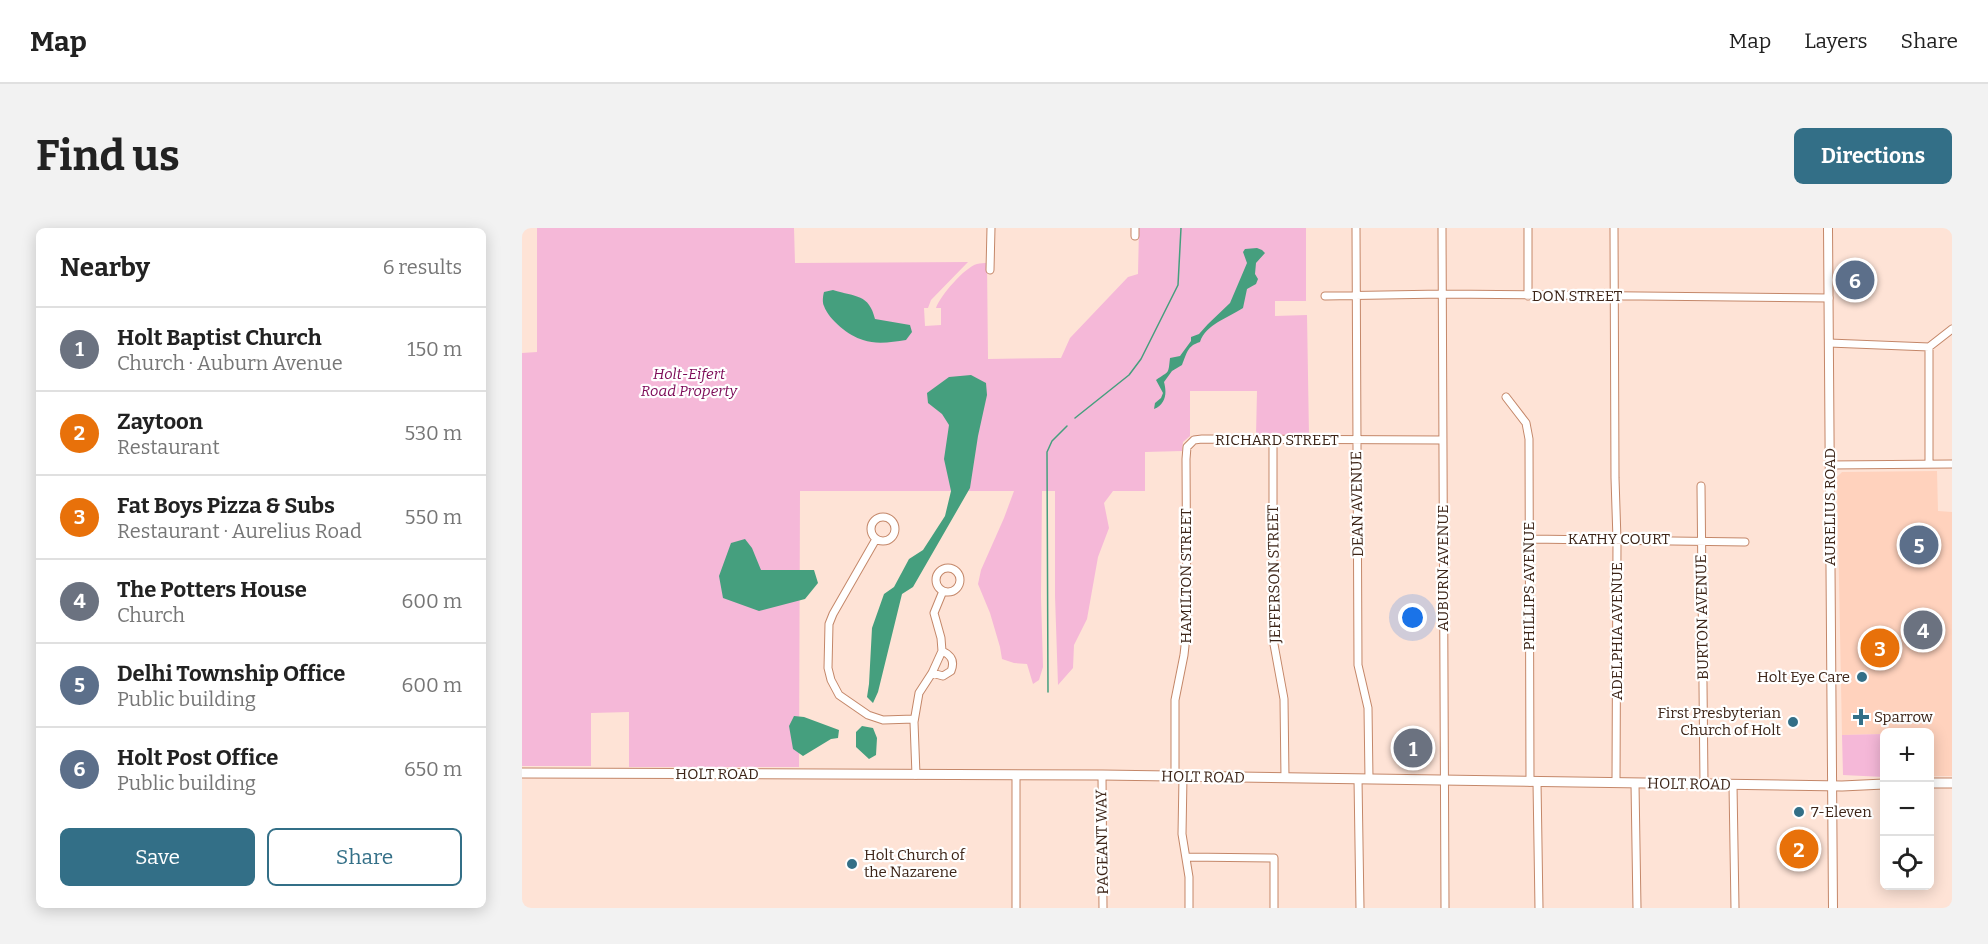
<!DOCTYPE html>
<html lang="en">
<head>
<meta charset="utf-8">
<style>
	body { margin:0; font-family:Bitter,serif; background:#f2f2f2; color:#222 }
	.controls { position:absolute; right:18px; bottom:18px; display:grid; overflow:hidden; border-radius:9px; box-shadow:0 3px 15px #0003 }
	.controls button { width:54px; height:54px; display:grid; place-items:center; padding:0; border:0; border-bottom:2px solid #e0e0e0; background:#fff; color:#222; font:30px sans-serif }
	.you { position:absolute; left:891px; top:390px; width:21px; height:21px; margin:-15px; border:4px solid #fff; border-radius:50%; background:#1a73e8; box-shadow:0 0 0 9px #1a73e833 }
	.badge { display:grid; place-items:center; width:39px; height:39px; border-radius:50%; background:#336f87; color:#fff; font-size:20px; font-weight:700 }
	.pin { position:absolute; translate:-50% -50%; border:3px solid #fff; box-shadow:0 2px 6px #0006 }
	.list { margin:0; padding:0; list-style:none }
	h2 { display:flex; justify-content:space-between; align-items:center; height:78px; margin:0; padding:0 24px; font-size:26px }
	h2 small { font-size:20px; font-weight:400; color:#767676 }
	.list li { display:grid; grid-template-columns:39px 1fr auto; gap:18px; align-items:center; box-sizing:border-box; height:84px; padding:0 24px; border-top:2px solid #e0e0e0 }
	.list b { display:block; font-size:22px; white-space:nowrap }
	.list p { margin:0; font-size:20px; white-space:nowrap; color:#767676 }
	.list em { font-size:20px; font-style:normal; color:#767676 }
	.actions { display:flex; gap:12px; padding:18px 24px }
	.actions a { flex:1; padding:14px 0; border:2px solid #336f87; border-radius:9px; text-align:center; font-size:21px; color:#336f87 }
	.actions .main { background:#336f87; color:#fff }
	.icon { flex:none; width:33px; height:33px; fill:none; stroke:currentColor; stroke-width:2; stroke-linecap:round; stroke-linejoin:round }
	.map { position:relative; flex:none; width:1430px; height:680px; overflow:hidden; border-radius:9px }
	header { display:flex; align-items:center; gap:36px; box-sizing:border-box; height:84px; padding:0 30px; background:#fff; border-bottom:2px solid #e0e0e0 }
	header strong { font-size:28px }
	nav { display:flex; gap:33px; margin-inline-start:auto; font-size:21px }
	.intro { display:flex; align-items:center; justify-content:space-between; box-sizing:border-box; height:144px; padding:0 36px }
	h1 { margin:0; font-size:42px }
	.button { padding:15px 27px; border-radius:9px; background:#336f87; color:#fff; font-size:21px; font-weight:700 }
	main { display:flex; gap:36px; padding:0 36px }
	aside { flex:1; background:#fff; border-radius:9px; box-shadow:0 3px 15px #0003 }
	.map>svg:first-child { display:block }
	.built { fill:#ffd2bd }
	.green { fill:#f5b8d8 }
	.water { fill:#459f7e }
	.lines { fill:none; stroke-linecap:round; stroke-linejoin:round }
	.stream { stroke:#459f7e; stroke-width:1.5 }
	.minor-casing { stroke:#c48769; stroke-width:9 }
	.tertiary-casing { stroke:#c48769; stroke-width:10 }
	.secondary-casing { stroke:#c48769; stroke-width:11 }
	.minor { stroke:#fff; stroke-width:7 }
	.tertiary { stroke:#fff; stroke-width:8 }
	.secondary { stroke:#fff; stroke-width:9 }
	.poi-dot { fill:#336f87; stroke:#fff; stroke-width:2 }
	.labels { text-anchor:middle; dominant-baseline:central; stroke-width:4.5; stroke-linejoin:round; paint-order:stroke }
	.street-label { font-size:15px; fill:#3c2417; stroke:#fff }
	.park-label { font-size:15px; font-style:italic; fill:#7c0a57; stroke:#fff }
	.poi-label { font-size:15px; fill:#3c2417; stroke:#fff; text-anchor:start }
</style>
</head>
<body>
<header>
<strong>Map</strong>
<nav><a>Map</a><a>Layers</a><a>Share</a></nav>
</header>
<div class="intro"><h1>Find us</h1><a class="button">Directions</a></div>
<main>
<aside>
<h2>Nearby<small>6 results</small></h2>
<ul class="list">
<li><span class="badge" style="background:#6b7280">1</span><div><b>Holt Baptist Church</b><p>Church · Auburn Avenue</p></div><em>150 m</em></li>
<li><span class="badge" style="background:#e8710a">2</span><div><b>Zaytoon</b><p>Restaurant</p></div><em>530 m</em></li>
<li><span class="badge" style="background:#e8710a">3</span><div><b>Fat Boys Pizza &amp; Subs</b><p>Restaurant · Aurelius Road</p></div><em>550 m</em></li>
<li><span class="badge" style="background:#6b7280">4</span><div><b>The Potters House</b><p>Church</p></div><em>600 m</em></li>
<li><span class="badge" style="background:#5c6f8a">5</span><div><b>Delhi Township Office</b><p>Public building</p></div><em>600 m</em></li>
<li><span class="badge" style="background:#5c6f8a">6</span><div><b>Holt Post Office</b><p>Public building</p></div><em>650 m</em></li>
</ul>
<div class="actions"><a class="main">Save</a><a>Share</a></div>
</aside>
<div class="map">
<svg width="1430" height="680" viewBox="0 0 1430 680">
	<rect width="100%" height="100%" fill="#fee3d6"/>
	<path class="built" d="M1415 243 1416 283 1430 284V548H1408V505H1362V516V507L1360 506 1320 507 1315 249 1320 244Z"/>
	<path class="green" d="M15 0H272L273 35 446 34 409 72 406 80H402L403 98 419 97V80H414C418 68 443 39 455 36 458 35 462 35 465 35L466 131 539 130 548 110 606 49 616 46 617 0H784V73H753V88L785 87 787 208H734L735 163H668V208L661 214 660 223 623 224V263H591L582 275 587 300 576 329 565 391 552 417 551 440 536 457 533 368V263H520L519 369 521 439 517 452 511 456 505 436 492 435 480 431 478 419 468 385 456 356 459 342 482 290 492 263H278L277 539H107V484L69 485V538H0V125L15 124Z
		M1360 506 1362 507V549L1321 547 1320 507Z"/>
	<path class="water" d="M735 20 740 22 743 25 734 35 733 46 736 51 734 56 725 61 721 80C706 90 684 96 678 114 665 118 665 125 660 137L650 143 642 154C645 165 644 176 632 181L633 175 639 170 641 165 634 152C648 142 646 147 648 130L658 128 669 113V109L677 106 686 96 708 75 725 35 721 24 723 21Z
		M311 62C334 69 347 66 353 91L388 97 390 104 384 112C370 114 355 117 341 112 327 108 307 92 302 78 300 74 301 68 302 64Z
		M449 147 464 155 465 167 456 208 448 260 391 359 380 366 356 464 351 475 345 469 347 456 350 400 362 366 372 359 387 331 401 322 423 288 429 263 422 231 427 197 420 186 406 175 405 165 427 149Z
		M223 311 230 320 239 342H292L296 355 283 371 237 383 201 370 197 348 209 315Z
		M272 488 282 489 317 502 316 510 309 511 281 528 271 521 267 498Z
		M340 498 351 500 355 510 354 527 347 531 334 519V504Z"/>
	<g class="lines">
		<path class="stream" d="M553 190 607 147 619 131 656 57 659 0
			M526 464 525 224 530 213 545 198"/>
		<defs>
			<path id="minor" d="M613 0V8
				M834 0 836 437 846 480 847 551
				M920 0 923 680
				M1006 0V68
				M1092 0 1093 250 1095 312 1094 555
				M468 42 469 0
				M803 68 921 66 1307 70
				M1307 115 1407 119 1430 101
				M984 169 1004 195 1007 211 1008 554
				M751 213V411L762 471 763 550
				M1407 236V119
				M1307 237 1430 236
				M1179 258 1182 556
				M349 301a12 12 0 1 1 24 0a12 12 0 1 1-24 0Z
				M354 311 311 386 307 396 306 440 309 452 317 467 346 487 361 492 392 491
				M1007 311 1223 314
				M414 352a12 12 0 1 1 24 0a12 12 0 1 1-24 0Z
				M410 445 421 448 429 443C433 433 429 427 420 423
				M394 547 392 494 397 465 410 445 420 423 419 410 412 385 421 363
				M580 547 581 680
				M653 549V472L662 427 665 399 664 231 665 219 672 212 680 211 921 212
				M661 549 660 606 667 649V680
				M836 551 838 680
				M1015 554 1017 680
				M1113 556 1115 680
				M1211 557 1213 680
				M664 629 752 630V680
				M494 680V547"/>
			<path id="tertiary" d="M1306 0 1311 680"/>
			<path id="secondary" d="M0 545 580 547 1320 558 1362 556
				M1408 555H1430"/>
		</defs>
		<use href="#minor" class="minor-casing"/>
		<use href="#tertiary" class="tertiary-casing"/>
		<use href="#secondary" class="secondary-casing"/>
		<use href="#minor" class="minor"/>
		<use href="#tertiary" class="tertiary"/>
		<use href="#secondary" class="secondary"/>
	</g>
	<g class="poi-dot">
		<circle cx="1340" cy="449" r="6"/>
		<path d="M1336 480h6v6h6v6h-6v6h-6v-6h-6v-6h6z"/>
		<circle cx="1271" cy="494" r="6"/>
		<circle cx="1277" cy="584" r="6"/>
		<circle cx="330" cy="636" r="6"/>
	</g>
	<g class="labels">
		<g class="street-label">
			<text x="1055" y="68">DON STREET</text>
			<text x="755" y="212">RICHARD STREET</text>
			<text transform="translate(835 276) rotate(-91)">DEAN AVENUE</text>
			<text transform="translate(1308 279) rotate(-90)">AURELIUS ROAD</text>
			<text x="1097" y="311">KATHY COURT</text>
			<text transform="translate(921 340) rotate(-90)">AUBURN AVENUE</text>
			<text transform="translate(752 346) rotate(-91)">JEFFERSON STREET</text>
			<text transform="translate(664 348) rotate(-90)">HAMILTON STREET</text>
			<text transform="translate(1007 358) rotate(-90)">PHILLIPS AVENUE</text>
			<text transform="translate(1180 389) rotate(-91)">BURTON AVENUE</text>
			<text transform="translate(1095 403) rotate(-90)">ADELPHIA AVENUE</text>
			<text x="195" y="546">HOLT ROAD</text>
			<text transform="translate(681 549) rotate(1)">HOLT ROAD</text>
			<text transform="translate(1167 556) rotate(1)">HOLT ROAD</text>
			<text transform="translate(580 614) rotate(-91)">PAGEANT WAY</text>
		</g>
		<g class="park-label">
			<text x="167" y="146">Holt-Eifert<tspan x="167" dy="17">Road Property</tspan></text>
		</g>
		<g class="poi-label">
			<text x="1328" y="449" text-anchor="end">Holt Eye Care</text>
			<text x="1259" y="485" text-anchor="end">First Presbyterian<tspan x="1259" dy="17">Church of Holt</tspan></text>
			<text x="1352" y="489">Sparrow</text>
			<text x="1289" y="584">7-Eleven</text>
			<text x="342" y="627">Holt Church of<tspan x="342" dy="17">the Nazarene</tspan></text>
		</g>
	</g>
</svg>
<div class="controls">
<button>+</button>
<button>−</button>
<button><svg class="icon" aria-label="locate" viewBox="0 0 24 24"><circle cx="12" cy="12" r="6"/><path d="M12 2v4M12 18v4M2 12h4M18 12h4"/></svg></button>
</div>
<div class="you"></div>
<div class="pin badge" style="left:891px;top:520px;background:#6b7280">1</div>
<div class="pin badge" style="left:1277px;top:621px;background:#e8710a">2</div>
<div class="pin badge" style="left:1358px;top:420px;background:#e8710a">3</div>
<div class="pin badge" style="left:1401px;top:402px;background:#6b7280">4</div>
<div class="pin badge" style="left:1397px;top:317px;background:#5c6f8a">5</div>
<div class="pin badge" style="left:1333px;top:52px;background:#5c6f8a">6</div>
</div>
</main>
</body>
</html>
